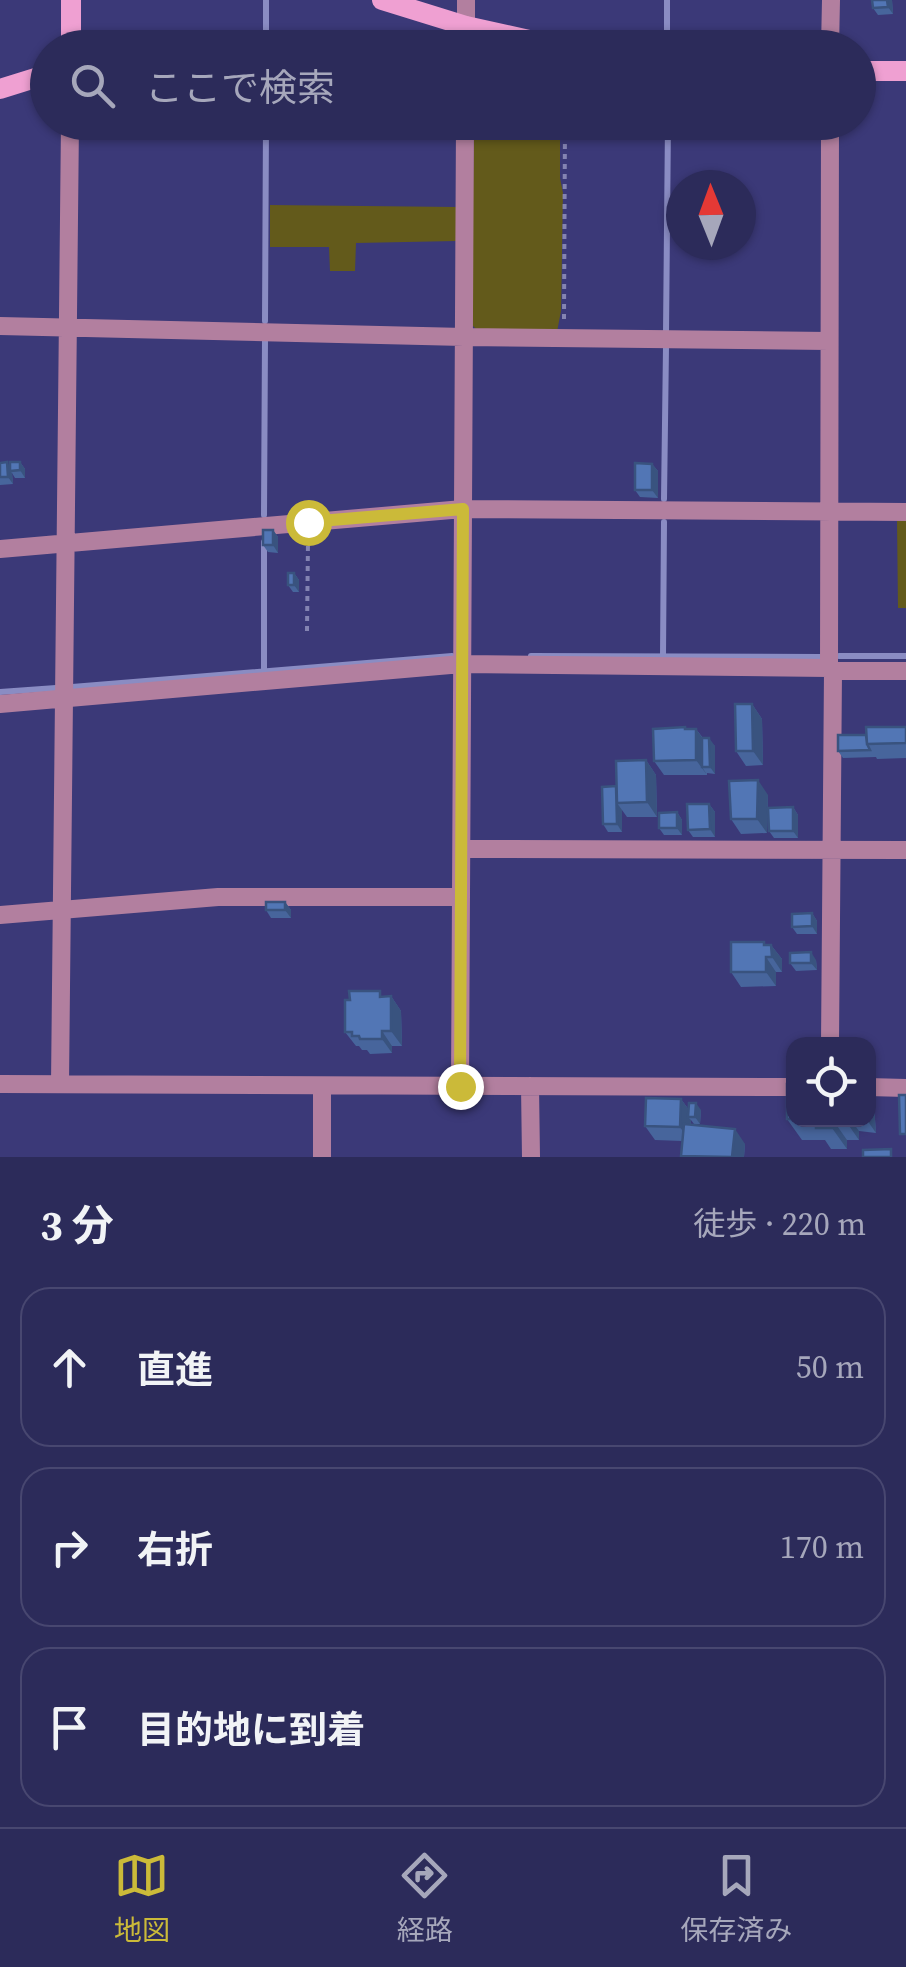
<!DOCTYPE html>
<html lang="ja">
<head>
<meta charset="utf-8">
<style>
	body { margin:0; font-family:"Source Serif 4","Noto Sans JP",serif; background:#383763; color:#f1f3f6 }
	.controls { position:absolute; right:30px; bottom:30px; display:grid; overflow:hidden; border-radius:20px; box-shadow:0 2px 8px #0004 }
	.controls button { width:90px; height:90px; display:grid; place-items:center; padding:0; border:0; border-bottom:2px solid #484770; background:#2c2b5a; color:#f1f3f6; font:50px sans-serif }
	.compass { position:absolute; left:666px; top:170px; width:90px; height:90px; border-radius:50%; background:#2c2b5a; box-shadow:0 2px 8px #0004; rotate:359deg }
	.stop { position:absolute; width:30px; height:30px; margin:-22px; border:8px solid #cbba39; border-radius:50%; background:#fff }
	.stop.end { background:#cbba39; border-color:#fff; box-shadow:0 2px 10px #0008 }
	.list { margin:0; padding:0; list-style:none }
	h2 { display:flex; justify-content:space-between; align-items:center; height:130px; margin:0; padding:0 40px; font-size:42px }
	h2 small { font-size:32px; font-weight:400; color:#a6a7bb }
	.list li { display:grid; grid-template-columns:65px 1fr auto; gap:30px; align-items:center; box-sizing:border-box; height:160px; margin:0 20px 20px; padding:0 20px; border:2px solid #484770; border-radius:30px }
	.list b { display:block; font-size:38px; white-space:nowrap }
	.list em { font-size:32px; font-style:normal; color:#a6a7bb }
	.icon { flex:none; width:55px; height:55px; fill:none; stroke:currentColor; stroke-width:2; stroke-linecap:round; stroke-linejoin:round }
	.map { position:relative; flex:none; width:906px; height:1157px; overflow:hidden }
	.search { position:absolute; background:#2c2b5a; box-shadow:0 2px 8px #0004; left:30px; right:30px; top:30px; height:110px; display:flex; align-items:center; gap:25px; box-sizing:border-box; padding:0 35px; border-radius:55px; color:#a6a7bb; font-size:38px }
	.sheet { height:670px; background:#2c2b5a }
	nav { display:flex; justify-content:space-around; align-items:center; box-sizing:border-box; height:140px; border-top:2px solid #484770; background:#2c2b5a; font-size:28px; color:#a6a7bb }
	nav a { display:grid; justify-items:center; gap:5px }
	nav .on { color:#cbba39 }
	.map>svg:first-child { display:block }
	.green { fill:#635a1b }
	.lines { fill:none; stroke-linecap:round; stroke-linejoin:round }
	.stream { stroke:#8a8cc3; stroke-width:6 }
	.path { stroke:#8484b2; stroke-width:4; stroke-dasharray:5 5; stroke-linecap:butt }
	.street { stroke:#b27f9f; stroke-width:18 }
	.secondary { stroke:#efa0d2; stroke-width:20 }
	.wall { fill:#47659c }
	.shaded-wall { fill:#39537f }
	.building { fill:#5276b5; stroke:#39537f; stroke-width:2.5 }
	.route { stroke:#cbba39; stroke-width:12 }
</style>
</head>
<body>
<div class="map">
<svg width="906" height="1157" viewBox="0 0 906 1157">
	<rect width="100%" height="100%" fill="#3b3978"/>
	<path class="green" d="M474 123H560V178L563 193 561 311 557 332H479L471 324Z
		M270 205 457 207 456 241 356 243 355 271H330L329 247H270Z
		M897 521H906V608H898Z"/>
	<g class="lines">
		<path class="stream" d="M667 32V0
			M266 48V0
			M265 321 266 122
			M666 333 668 122
			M664 499 666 347
			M264 515 265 339
			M531 656 820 657
			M663 656 664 522
			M839 656H906
			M264 671V542
			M72 687 452 656
			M0 692 56 688"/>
		<path class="path" d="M564 319 565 122
			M307 631 308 540"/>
		<path class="street" d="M466 48V0
			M830 48 831 0
			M830 122 829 668 833 671 830 1044
			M0 326 464 337 829 341
			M0 549 463 509 906 512
			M833 671H906
			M0 704 462 664 829 668
			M462 849 906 850
			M0 915 218 897H461
			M0 1084 794 1087
			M60 1084 70 122
			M530 1086 531 1157
			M460 1087 465 122
			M868 1087 906 1088
			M322 1157V1086"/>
		<path class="secondary" d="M382 0 466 26 565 48
			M71 48V0
			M858 71H906
			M0 89 48 74"/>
	</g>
	<path class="wall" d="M872 0H892L893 14 878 15 873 8Z
		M20 462 25 469V478H15L12 473 13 484 0 485V463L10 467Z
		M652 464 658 471V498L640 497 635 490Z
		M273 530 278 537V553L268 552 263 545Z
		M294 573 299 580V592H293L288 585Z
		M752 704 762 719 763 765 746 766 736 751Z
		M906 727V758L877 759 876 757 843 758 838 751 866 735Z
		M687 729H696L703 738 715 746V774L707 773V775H664L654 761Z
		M646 760 656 775 657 817H627L622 810V832H608L603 824Z
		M768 795 767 833 741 834 731 819Z
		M709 804 715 812V837H693L688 830Z
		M793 807 798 815V838H774L769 831Z
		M677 812 682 820V835H664L659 828Z
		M285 902 291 910V918H271L266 910Z
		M812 913 817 921V934H797L792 927Z
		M766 945H771L782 959V972H776V986L741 987 731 972Z
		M816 960 817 970 796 971 790 963Z
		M391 996 401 1011 402 1046H392V1053L370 1054 367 1050H362L359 1046H356L345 1032 384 997Z
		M681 1099 689 1110H701L700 1124H694L691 1120V1125L745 1144 744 1157H682V1141L655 1140 645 1126Z
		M874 1105 876 1133 859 1131V1140H847V1149H831L825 1140H802L787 1119 868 1120Z"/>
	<path class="shaded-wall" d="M887 0H892L893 14 888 7Z
		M7 462 12 470 10 471 12 473 13 484 8 477Z
		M20 462 25 469V478L20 470Z
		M652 464 658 471V498L652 490Z
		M273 530 278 537V553L273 545Z
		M294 573 299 580V592L294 585Z
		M752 704 762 719 763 765 753 751Z
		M696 729 706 743 702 767 707 775 696 760Z
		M709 738 715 746V774L710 767Z
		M646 760 656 775 657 817 647 802Z
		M758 780 768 795 767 833 757 819Z
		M617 803 622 810V832L617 824Z
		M709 804 715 812V837L710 829Z
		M793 807 798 815V838L793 831Z
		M677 812 682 820V835L677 828Z
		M285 902 291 910V918L285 910Z
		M812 913 817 921V934L812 926Z
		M764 942 772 953 771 945 782 959V972L764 945Z
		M811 952 816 960 817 970 811 963Z
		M766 957 776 972V986L766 972Z
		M391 996 401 1011 402 1046 391 1031Z
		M382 1031 392 1046V1053L382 1039Z
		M868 1097 874 1105 876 1133 867 1120H868Z
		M681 1099 691 1113 688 1117 691 1120 690 1142 680 1127Z
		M696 1103 701 1110 700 1124 695 1117Z
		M833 1120 847 1140V1149L832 1128Z
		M845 1120H851L859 1131V1140Z
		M735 1129 745 1144 744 1157H732Z"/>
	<path class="building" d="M872 0H887L888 7 873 8Z
		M7 462 8 477H0V463Z
		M10 462H20V470L10 471Z
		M635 463 652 464V490H635Z
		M263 530H273V545H263Z
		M288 573H294V585H288Z
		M735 704H752L753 751H736Z
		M685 727V729H696V760L654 761 653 729Z
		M866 727H906V743L867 744Z
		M838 735H866L867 744 870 750 838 751Z
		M702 738H709L710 767H702Z
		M646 760 647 802 617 803 616 761Z
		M758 780 757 819H731L729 781Z
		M616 786 617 824H603L602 787Z
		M687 804H709L710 829 688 830Z
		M793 807V831H769L768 808Z
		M677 812V828H659V813Z
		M266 902H285V910H266Z
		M812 913V926L792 927V914Z
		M731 942H764V945H771L772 957H766V972H731Z
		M811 952V963H790V953Z
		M349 991H380V997L391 996V1031H382V1039H360L359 1036H352V1032H345V1000H350Z
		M787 1084H794V1119H787Z
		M899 1095H906V1134H900Z
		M646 1098 681 1099 680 1127 645 1126Z
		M689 1103H696L695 1117H688Z
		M816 1120H832V1128H816Z
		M684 1124 735 1129 732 1157 681 1156Z
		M891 1149V1157H863V1150Z"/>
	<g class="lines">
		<path class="route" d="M308 522 463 509 460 1086"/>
	</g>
</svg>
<div class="controls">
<button><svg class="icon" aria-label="locate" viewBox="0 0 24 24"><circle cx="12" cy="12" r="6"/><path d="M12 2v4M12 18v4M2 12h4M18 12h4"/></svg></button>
</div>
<svg class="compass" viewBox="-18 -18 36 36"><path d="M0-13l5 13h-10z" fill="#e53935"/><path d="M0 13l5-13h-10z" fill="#a6a7bb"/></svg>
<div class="stop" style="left:308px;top:522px"></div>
<div class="stop end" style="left:460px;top:1086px"></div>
<div class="search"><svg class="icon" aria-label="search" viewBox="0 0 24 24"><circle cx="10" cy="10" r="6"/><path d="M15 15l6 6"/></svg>ここで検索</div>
</div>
<section class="sheet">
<h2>3 分<small>徒歩 · 220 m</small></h2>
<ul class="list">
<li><svg class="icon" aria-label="ahead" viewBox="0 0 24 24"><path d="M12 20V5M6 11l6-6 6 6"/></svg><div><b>直進</b></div><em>50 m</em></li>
<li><svg class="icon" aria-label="right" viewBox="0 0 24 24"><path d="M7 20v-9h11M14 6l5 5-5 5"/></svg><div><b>右折</b></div><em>170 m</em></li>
<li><svg class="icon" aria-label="arrive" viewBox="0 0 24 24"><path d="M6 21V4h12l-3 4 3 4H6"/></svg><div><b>目的地に到着</b></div></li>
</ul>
</section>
<nav>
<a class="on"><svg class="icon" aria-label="map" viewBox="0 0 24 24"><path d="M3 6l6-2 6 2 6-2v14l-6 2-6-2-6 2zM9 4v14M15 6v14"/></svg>地図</a>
<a><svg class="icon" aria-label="directions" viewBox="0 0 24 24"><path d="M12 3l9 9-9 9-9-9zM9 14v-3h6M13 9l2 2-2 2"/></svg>経路</a>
<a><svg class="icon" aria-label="saved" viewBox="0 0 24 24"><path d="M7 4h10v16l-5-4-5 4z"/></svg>保存済み</a>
</nav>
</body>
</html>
